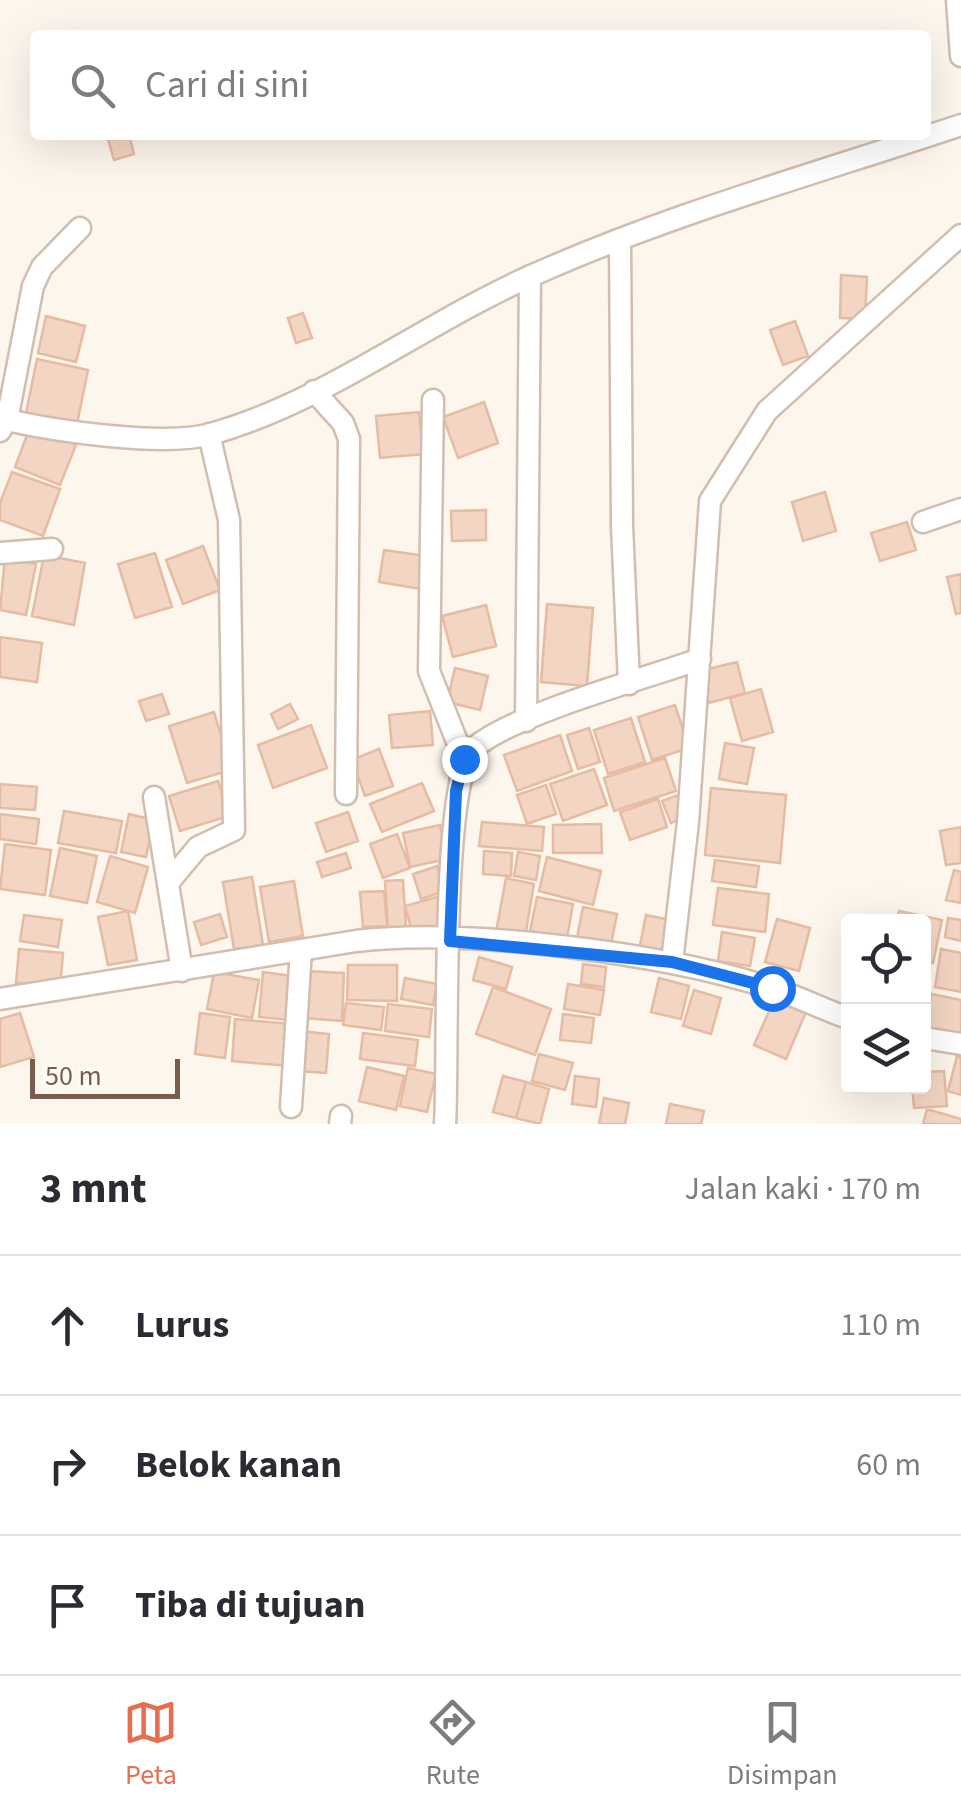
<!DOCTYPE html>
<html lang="id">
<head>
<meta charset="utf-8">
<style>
	body { margin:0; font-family:"Source Sans 3",sans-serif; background:#f7f7f7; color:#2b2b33 }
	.controls { position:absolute; right:30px; bottom:30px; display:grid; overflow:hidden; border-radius:10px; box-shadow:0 10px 40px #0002 }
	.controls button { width:90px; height:90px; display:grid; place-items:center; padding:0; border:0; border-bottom:2px solid #e1e1e2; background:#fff; color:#2b2b33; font:50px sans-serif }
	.scale { position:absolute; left:30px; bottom:25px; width:150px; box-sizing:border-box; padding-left:10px; border:5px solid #7a5c4d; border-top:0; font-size:28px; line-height:35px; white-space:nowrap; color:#7a5c4d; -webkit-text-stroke:8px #fffaf3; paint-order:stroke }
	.stop { position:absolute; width:30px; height:30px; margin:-22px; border:8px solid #1a73e8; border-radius:50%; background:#fff }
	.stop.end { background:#1a73e8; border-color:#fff; box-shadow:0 2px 10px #0008 }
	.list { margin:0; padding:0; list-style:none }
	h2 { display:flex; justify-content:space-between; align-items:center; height:130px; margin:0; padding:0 40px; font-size:42px }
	h2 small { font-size:32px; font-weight:400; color:#7c7c81 }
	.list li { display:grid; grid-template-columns:65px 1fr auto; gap:30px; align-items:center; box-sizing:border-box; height:140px; padding:0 40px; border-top:2px solid #e1e1e2 }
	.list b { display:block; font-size:38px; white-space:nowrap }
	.list em { font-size:32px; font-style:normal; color:#7c7c81 }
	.icon { flex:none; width:55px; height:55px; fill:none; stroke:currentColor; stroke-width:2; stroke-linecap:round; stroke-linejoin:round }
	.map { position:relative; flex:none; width:961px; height:1124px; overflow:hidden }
	.search { position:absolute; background:#fff; box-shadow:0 10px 40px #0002; left:30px; right:30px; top:30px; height:110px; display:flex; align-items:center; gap:25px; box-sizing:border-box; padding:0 35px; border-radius:10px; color:#7c7c81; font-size:38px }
	.sheet { height:550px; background:#fff }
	nav { display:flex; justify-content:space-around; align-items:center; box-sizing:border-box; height:140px; border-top:2px solid #e1e1e2; background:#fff; font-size:28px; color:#7c7c81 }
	nav a { display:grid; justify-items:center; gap:5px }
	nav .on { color:#e76f51 }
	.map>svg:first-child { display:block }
	.building { fill:#f3d5c3; stroke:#e6bba3; stroke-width:2.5 }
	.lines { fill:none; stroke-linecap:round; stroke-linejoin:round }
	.minor-casing { stroke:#d1beb0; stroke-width:25 }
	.minor { stroke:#fff; stroke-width:20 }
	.route { stroke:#1a73e8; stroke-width:12 }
</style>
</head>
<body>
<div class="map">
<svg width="961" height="1124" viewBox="0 0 961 1124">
	<rect width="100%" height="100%" fill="#fdf6ec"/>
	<path class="building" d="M129 135 134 154 114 160 107 136Z
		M841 275 867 277 865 319 840 318Z
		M303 313 312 338 296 343 288 318Z
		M46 316 85 326 76 362 38 353Z
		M795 321 808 356 783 365 770 330Z
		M37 359 88 370 77 424 26 413Z
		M484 402 498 443 458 458 443 417Z
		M419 412 423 454 380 458 376 416Z
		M30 427 76 445 60 485 15 467Z
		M12 472 60 489 43 536 0 520V503Z
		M825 492 836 531 803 541 792 502Z
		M486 510V540L452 541 451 511Z
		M907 522 916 550 880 561 871 533Z
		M203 546 220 590 183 604 166 560Z
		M384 550 426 556 421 589 379 582Z
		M155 553 172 607 135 618 118 564Z
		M44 555 85 563 74 625 32 616Z
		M5 558 36 564 26 615 0 610Z
		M961 574V613L956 614 947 577Z
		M547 604 593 608 587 686 541 682Z
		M486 605 496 646 453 657 442 616Z
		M0 637 42 643 37 682 0 677Z
		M737 662 745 693 709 703 700 671Z
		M455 668 488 676 480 710 447 702Z
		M761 689 773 732 742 741 730 698Z
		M162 694 169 714 146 721 139 701Z
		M290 704 298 719 278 729 271 714Z
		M675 705 689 748 652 760 638 717Z
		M430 711 433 745 392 748 389 715Z
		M214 712 231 770 187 783 169 726Z
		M631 718 645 762 608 774 594 730Z
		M311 725 327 768 273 788 258 745Z
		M589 728 600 762 578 769 567 735Z
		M560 735 572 771 517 791 504 755Z
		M725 743 754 748 747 784 719 779Z
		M379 749 393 786 365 796 352 760Z
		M665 758 676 791 614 811 604 778Z
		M594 769 607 805 563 821 550 784Z
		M218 781 229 816 180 831 169 796Z
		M422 783 434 811 382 832 370 804Z
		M0 784 37 787 35 810 0 808Z
		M546 785 556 814 527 824 517 795Z
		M711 788 786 795 780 863 705 855Z
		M678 795 686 816 671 823 662 801Z
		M658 799 667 827 630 840 620 812Z
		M64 811 122 821 116 853 58 843Z
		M348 812 358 841 326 852 316 823Z
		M0 814 39 819 36 844 0 839Z
		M129 814 154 820 146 857 121 852Z
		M482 822 544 827 542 851 479 846Z
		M601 824 602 853H553V825Z
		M440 825 447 859 410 867 403 833Z
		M961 827V863L946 865 940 831Z
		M397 834 410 868 383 878 370 844Z
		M5 844 51 850 45 895 0 889Z
		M60 848 97 856 87 903 50 896Z
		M484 851 512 853 511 876 483 874Z
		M518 852 540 856 536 880 514 876Z
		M346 853 351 868 322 877 317 862Z
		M110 856 148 867 135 913 97 902Z
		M547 857 601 871 593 905 539 891Z
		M715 860 759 866 756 887 712 881Z
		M437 866 445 891 421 899 413 874Z
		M954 870 961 872V903L946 900Z
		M252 877 263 945 234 949 223 882Z
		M506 878 534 884 525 937 496 932Z
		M403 880 406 927 388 928 385 881Z
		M294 881 303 936 269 942 260 887Z
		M718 888 769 894 765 932 713 925Z
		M384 891 387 926 363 927 360 892Z
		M440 896 448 926 413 935 405 906Z
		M537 897 573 904 567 938 530 931Z
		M583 907 617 914 610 950 576 943Z
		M128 911 137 960 108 965 98 917Z
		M899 911 942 920 933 963 924 961V922H896Z
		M220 914 227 937 201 945 194 922Z
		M24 915 62 920 58 947 20 941Z
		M646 915 670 920 663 954 639 950Z
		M948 918 961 920V941L945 937Z
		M777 919 810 928 799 971 765 962Z
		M722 932 755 938 750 966 718 961Z
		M19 949 63 953 60 988 16 983Z
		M941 949 961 953V992L935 987Z
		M479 957 512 967 506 989 473 980Z
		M583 964 606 967 604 987 581 984Z
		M348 965H397V1001L347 1000Z
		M306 971 344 973 342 1021 303 1018Z
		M214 972 259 980 252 1018 207 1009Z
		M263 972 292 976 288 1020 259 1017Z
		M405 978 437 984 433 1005 401 999Z
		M659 978 689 986 681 1019 651 1012Z
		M568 984 604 990 600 1015 564 1009Z
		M493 987 551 1009 535 1055 476 1034Z
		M694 990 721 998 711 1034 683 1026Z
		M931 994 961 1000V1040L924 1033Z
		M775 998 806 1012 786 1059 754 1045Z
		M346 1003 384 1007 381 1030 343 1025Z
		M388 1004 432 1009 429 1037 385 1031Z
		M20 1013 34 1057 0 1067V1019Z
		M200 1013 230 1017 225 1058 195 1054Z
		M563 1014 594 1018 591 1043 560 1040Z
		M235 1019 291 1024 288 1066 232 1061Z
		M301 1031 329 1034 326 1073 298 1071Z
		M363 1033 418 1040 415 1066 360 1059Z
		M539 1054 573 1063 565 1090 532 1081Z
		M957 1056 961 1057V1095L948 1091Z
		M367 1067 404 1076 396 1110 359 1101Z
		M408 1068 436 1074 427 1112 400 1106Z
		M944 1071 947 1106 914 1108 912 1086H924V1072Z
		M503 1076 526 1082 516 1118 493 1112Z
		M575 1076 599 1079 596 1107 572 1104Z
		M526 1082 549 1089 540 1124 516 1118Z
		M604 1098 629 1103 625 1124H599Z
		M670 1104 704 1111 701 1124H666Z
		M927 1109 961 1119V1124H923Z"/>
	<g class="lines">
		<defs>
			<path id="minor" d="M957 0 961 56
				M620 239 622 526 629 684
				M314 391 343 423 349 439 346 794
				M433 400 429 671 464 759
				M7 420 33 286 42 267 80 228
				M0 431 7 420C55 431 164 447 211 434 325 402 423 324 531 276 669 214 818 173 961 125
				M923 522 961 509
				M0 553 52 549
				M526 721 530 276
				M154 797 182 971
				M168 883 198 847 234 830 229 520 209 434
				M672 962 688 822 710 501 767 411 961 235
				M0 999 356 941C468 928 663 953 771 988 797 996 822 1009 848 1018
				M924 1038 961 1044
				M291 1107 301 950
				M340 1124 341 1116
				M445 1124C449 1063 440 778 474 748 513 714 647 678 700 659"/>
		</defs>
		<use href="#minor" class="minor-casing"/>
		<use href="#minor" class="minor"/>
	</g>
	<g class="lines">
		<path class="route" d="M464 759 456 791 450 941 672 962 772 988"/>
	</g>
</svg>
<div class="controls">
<button><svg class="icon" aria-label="locate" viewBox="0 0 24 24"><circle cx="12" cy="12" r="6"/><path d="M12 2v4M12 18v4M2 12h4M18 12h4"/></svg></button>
<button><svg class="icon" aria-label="layers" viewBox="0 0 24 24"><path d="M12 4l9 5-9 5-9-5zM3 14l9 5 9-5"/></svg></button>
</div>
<div class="scale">50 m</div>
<div class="stop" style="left:772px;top:988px"></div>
<div class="stop end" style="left:464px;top:759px"></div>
<div class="search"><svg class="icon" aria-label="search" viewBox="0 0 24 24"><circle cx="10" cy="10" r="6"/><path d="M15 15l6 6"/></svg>Cari di sini</div>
</div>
<section class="sheet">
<h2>3 mnt<small>Jalan kaki · 170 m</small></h2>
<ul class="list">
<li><svg class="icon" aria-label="ahead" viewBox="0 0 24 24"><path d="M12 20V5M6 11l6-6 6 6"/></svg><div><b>Lurus</b></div><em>110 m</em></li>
<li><svg class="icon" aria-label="right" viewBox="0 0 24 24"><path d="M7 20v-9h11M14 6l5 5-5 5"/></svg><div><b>Belok kanan</b></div><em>60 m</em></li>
<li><svg class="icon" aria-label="arrive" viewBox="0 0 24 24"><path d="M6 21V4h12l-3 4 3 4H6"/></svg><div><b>Tiba di tujuan</b></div></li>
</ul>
</section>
<nav>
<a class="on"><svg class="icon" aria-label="map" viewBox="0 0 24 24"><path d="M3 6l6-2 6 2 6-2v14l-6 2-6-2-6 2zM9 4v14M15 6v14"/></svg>Peta</a>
<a><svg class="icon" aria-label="directions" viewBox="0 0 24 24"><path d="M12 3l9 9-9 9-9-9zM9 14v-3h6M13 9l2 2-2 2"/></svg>Rute</a>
<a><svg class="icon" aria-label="saved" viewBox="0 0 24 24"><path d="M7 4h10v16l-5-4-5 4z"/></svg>Disimpan</a>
</nav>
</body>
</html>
